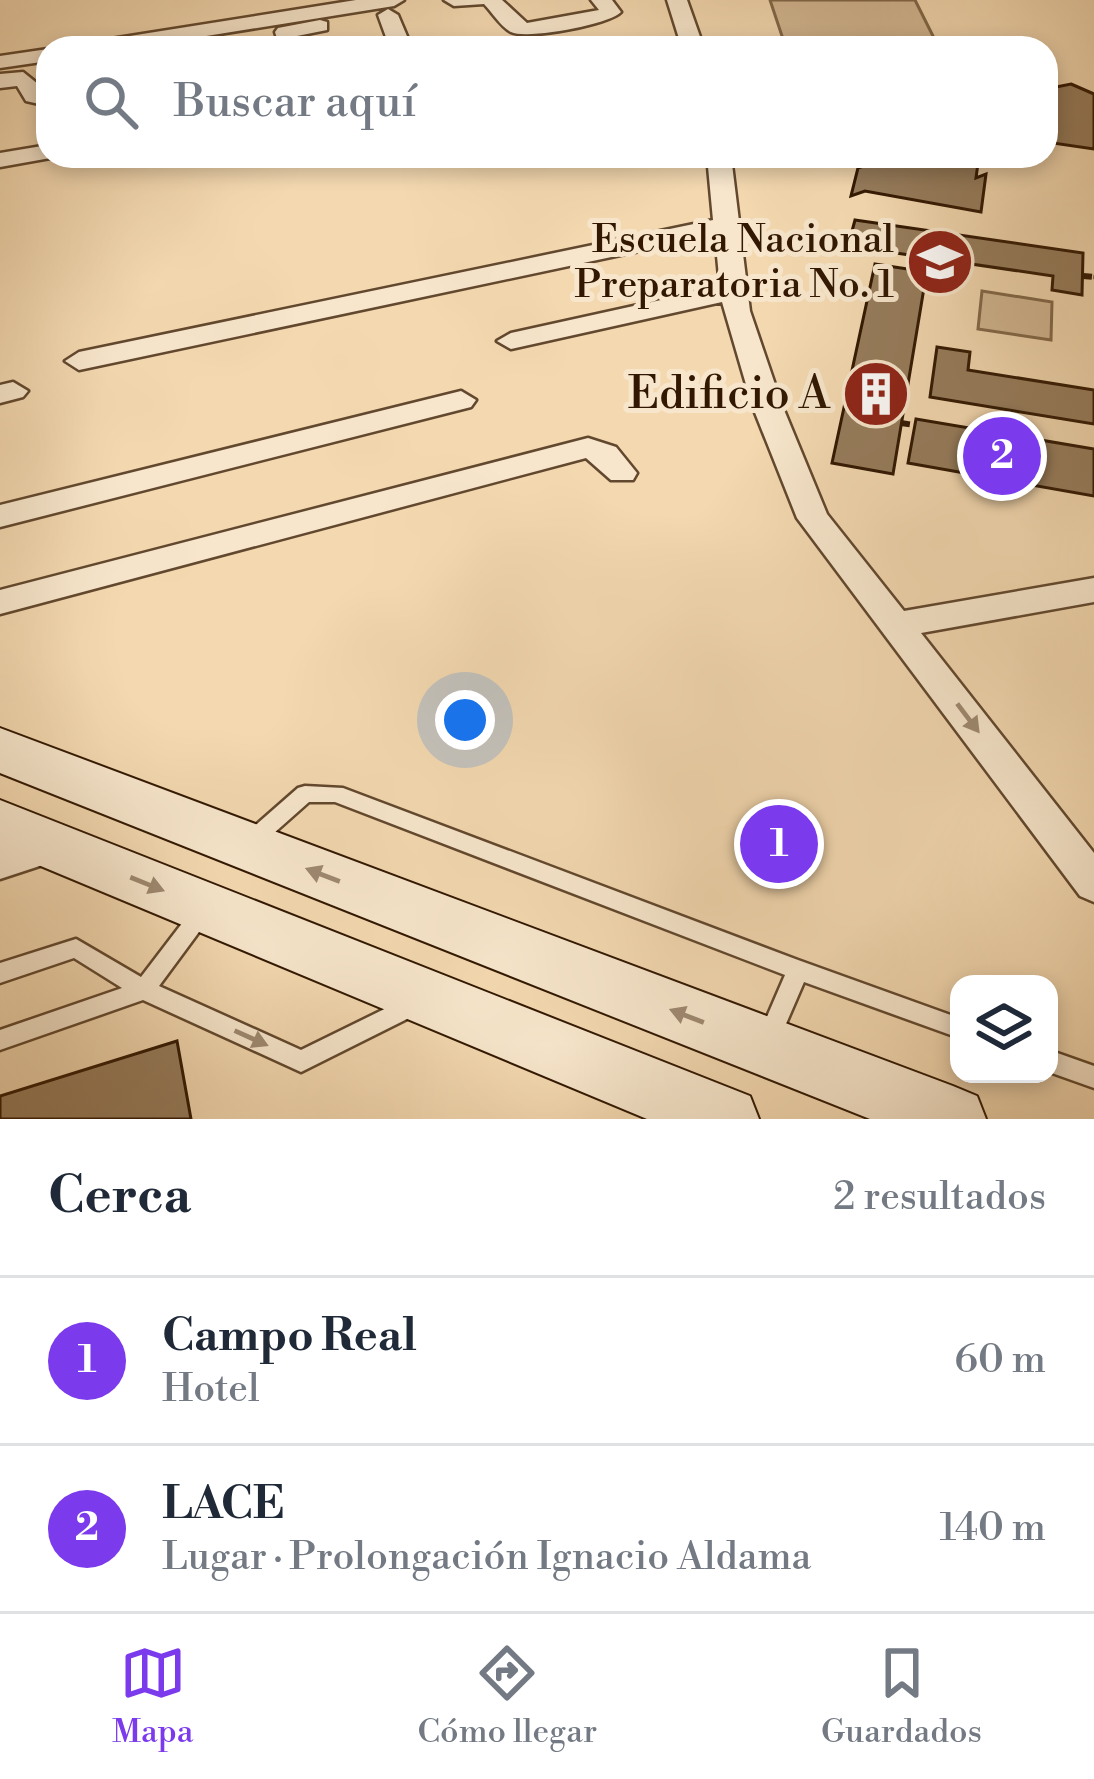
<!DOCTYPE html>
<html lang="es">
<head>
<meta charset="utf-8">
<style>
	body { margin:0; font-family:"Libre Bodoni",serif; background:#f6f6f7; color:#1f2937 }
	.controls { position:absolute; right:36px; bottom:36px; display:grid; overflow:hidden; border-radius:24px; box-shadow:0 6px 18px #0003 }
	.controls button { width:108px; height:108px; display:grid; place-items:center; padding:0; border:0; border-bottom:3px solid #e0e1e3; background:#fff; color:#1f2937; font:60px sans-serif }
	.you { position:absolute; left:465px; top:720px; width:42px; height:42px; margin:-30px; border:9px solid #fff; border-radius:50%; background:#1a73e8; box-shadow:0 0 0 18px #1a73e833 }
	.badge { display:grid; place-items:center; width:78px; height:78px; border-radius:50%; background:#7c3aed; color:#fff; font-size:39px; font-weight:700 }
	.pin { position:absolute; translate:-50% -50%; border:6px solid #fff; box-shadow:0 3px 12px #0006 }
	.list { margin:0; padding:0; list-style:none }
	h2 { display:flex; justify-content:space-between; align-items:center; height:156px; margin:0; padding:0 48px; font-size:51px }
	h2 small { font-size:39px; font-weight:400; color:#747a83 }
	.list li { display:grid; grid-template-columns:78px 1fr auto; gap:36px; align-items:center; box-sizing:border-box; height:168px; padding:0 48px; border-top:3px solid #e0e1e3 }
	.list b { display:block; font-size:45px; white-space:nowrap }
	.list p { margin:0; font-size:39px; white-space:nowrap; color:#747a83 }
	.list em { font-size:39px; font-style:normal; color:#747a83 }
	.icon { flex:none; width:66px; height:66px; fill:none; stroke:currentColor; stroke-width:2; stroke-linecap:round; stroke-linejoin:round }
	.map { position:relative; flex:none; width:1094px; height:1119px; overflow:hidden }
	.search { position:absolute; background:#fff; box-shadow:0 6px 18px #0003; left:36px; right:36px; top:36px; height:132px; display:flex; align-items:center; gap:30px; box-sizing:border-box; padding:0 42px; border-radius:36px; color:#747a83; font-size:45px }
	.sheet { height:492px; background:#fff }
	nav { display:flex; justify-content:space-around; align-items:center; box-sizing:border-box; height:168px; border-top:3px solid #e0e1e3; background:#fff; font-size:33px; color:#747a83 }
	nav a { display:grid; justify-items:center; gap:6px }
	nav .on { color:#7c3aed }
	.map>svg:first-child { display:block }
	.green { fill:#d2b792; stroke:#82684a; stroke-width:3 }
	.building { fill:#967c5c; stroke:#321802; stroke-width:3 }
	.lines { fill:none; stroke-linecap:round; stroke-linejoin:round }
	.lane-casing { stroke:#62482e; stroke-width:5 }
	.street-casing { stroke:#62482e; stroke-width:5 }
	.secondary-casing { stroke:#321802; stroke-width:4 }
	.path-far1 { stroke:#321802; stroke-width:4.5; stroke-dasharray:6 4.5; stroke-linecap:butt }
	.path { stroke:#321802; stroke-width:6; stroke-dasharray:9 6; stroke-linecap:butt }
	.lane { fill:#f7e6cc; fill-rule:evenodd }
	.street { fill:#f7e6cc; fill-rule:evenodd }
	.secondary { fill:#f7e6cc; fill-rule:evenodd }
	.oneway { fill:#9e8971 }
	.labels { text-anchor:middle; dominant-baseline:central; stroke-width:10; stroke-linejoin:round; paint-order:stroke }
	.far-poi-label { font-size:39px; fill:#321802; stroke:#f7e6cc; text-anchor:end }
	.poi-label { font-size:45px; fill:#321802; stroke:#f7e6cc; text-anchor:end }
</style>
</head>
<body>
<div class="map">
<svg width="1094" height="1119" viewBox="0 0 1094 1119">
	<rect width="100%" height="100%" fill="#f3d8b0"/>
	<filter id="stains"><feTurbulence type="fractalNoise" baseFrequency=".00167" numOctaves="4"/><feColorMatrix values="0 0 0 0 .2 0 0 0 0 .09 0 0 0 0 .02 0 0 0 .5 -.17"/></filter>
	<radialGradient id="worn" r=".72"><stop offset=".6" stop-color="#630" stop-opacity="0"/><stop offset="1" stop-color="#630" stop-opacity=".3"/></radialGradient>
	<path class="green" d="M770 0H915L939 48H786Z
		M982 291 1052 302 1051 340 978 329Z"/>
	<path class="building" d="M1071 84 1094 94V149L1046 142V89Z
		M871 156H979L976 178 986 174 981 212 865 191 851 196 858 168 869 164Z
		M855 220 1083 253 1082 295 1052 290 1053 276 848 246Z
		M875 264 953 276 951 292 924 288 893 474 832 463Z
		M937 347 970 352 968 370 1094 390V424L930 397Z
		M916 419 1094 449V496L908 463Z
		M177 1041 191 1119H0V1096Z"/>
	<g class="lines">
		<defs>
			<path id="lane" d="M305 786 343 788 798 960 959 1018V1038L804 982 776 1047 768 1050 760 1047 757 1040 785 975 335 802H309L256 849 249 851 242 849 239 843 242 837 298 788Z
				M203 902 210 905 213 911 210 917 159 986 301 1050 411 996 419 999 422 1006 419 1013 301 1072 143 1000 0 1050V1030L122 988 74 958 0 983V963L76 939 141 977 196 905Z
				M1049 1050 1094 1066V1088L1049 1072Z"/>
			<path id="street" d="M356 0H404L394 6 132 48H81L92 42Z
				M444 0H502L527 23 599 10 591 0H612L621 12C611 24 527 40 511 32 501 27 492 12 484 4L454 6Z
				M667 0H687L704 48H682Z
				M388 9 398 15 412 48H390L378 15Z
				M320 20 327 22V30L297 36 302 48H280L275 32 278 28Z
				M48 49V61L0 68V56Z
				M23 72 48 92V106L26 101 17 86 0 88V74Z
				M48 145V156L56 157 0 167V153Z
				M707 156H731L750 311 782 405 827 514 904 611 1094 578V602L921 633 1094 853V902L1080 896 797 518 752 405 722 302 511 349 497 341 511 333 720 287 715 235 79 370 65 361 79 352 713 220Z
				M13 382 28 391 23 397 0 403V385Z
				M461 391 476 400 471 407 0 527V505Z
				M588 438 616 447 637 473 633 480H611L586 458 0 614V590Z
				M53 828 67 833 73 845 67 857 0 879V845Z"/>
			<path id="secondary" d="M0 728 953 1086 977 1096 986 1119H870L0 773Z
				M0 800 750 1096 759 1119H647L0 849Z"/>
		</defs>
		<use href="#lane" class="lane-casing"/>
		<use href="#street" class="street-casing"/>
		<use href="#secondary" class="secondary-casing"/>
		<path class="path-far1" d="M1083 276 1094 277"/>
		<path class="path" d="M1083 276 1094 277
			M901 423 914 425"/>
		<use href="#lane" class="lane"/>
		<use href="#street" class="street"/>
		<use href="#secondary" class="secondary"/>
	</g>
	<defs><path id="oneway-solid" d="M-6-.8H1V-3.2L6.5 0L1 3.2V.8H-6Z" transform="scale(3)"/></defs>
	<g class="oneway">
		<use href="#oneway-solid" transform="translate(968 718) rotate(53)"/>
		<use href="#oneway-solid" transform="translate(323 875) rotate(-159)"/>
		<use href="#oneway-solid" transform="translate(147 884) rotate(22)"/>
		<use href="#oneway-solid" transform="translate(687 1016) rotate(-159)"/>
		<use href="#oneway-solid" transform="translate(251 1038) rotate(24)"/>
	</g>
	<defs>
		<symbol id="school-disc" viewBox="-11 -11 22 22"><circle r="9.5" fill="#8f2418" stroke="#f7e6cc"/><path d="M0-5L7-2L0 1L-7-2ZM-4 1L0 2.5L4 1V4Q0 6-4 4Z" fill="#fff"/></symbol>
		<symbol id="building-disc" viewBox="-11 -11 22 22"><circle r="9.5" fill="#8f2418" stroke="#f7e6cc"/><path d="M-4-6H4V6H1V3H-1V6H-4ZM-2.5-4.3h1.7v1.8h-1.7ZM.8-4.3h1.7v1.8H.8ZM-2.5-1h1.7V.8h-1.7ZM.8-1h1.7V.8H.8Z" fill="#fff"/></symbol>
	</defs>
	<g fill-rule="evenodd">
		<use href="#school-disc" x="902" y="224" width="76" height="76"/>
		<use href="#building-disc" x="838" y="356" width="76" height="76"/>
	</g>
	<g class="labels">
		<g class="far-poi-label">
			<text x="894" y="240">Escuela Nacional<tspan x="894" dy="45">Preparatoria No. 1</tspan></text>
		</g>
		<g class="poi-label">
			<text x="830" y="394">Edificio A</text>
		</g>
	</g>
	<rect width="100%" height="100%" filter="url(#stains)"/>
	<rect width="100%" height="100%" fill="url(#worn)"/>
</svg>
<div class="controls">
<button><svg class="icon" aria-label="layers" viewBox="0 0 24 24"><path d="M12 4l9 5-9 5-9-5zM3 14l9 5 9-5"/></svg></button>
</div>
<div class="you"></div>
<div class="pin badge" style="left:779px;top:844px">1</div>
<div class="pin badge" style="left:1002px;top:456px">2</div>
<div class="search"><svg class="icon" aria-label="search" viewBox="0 0 24 24"><circle cx="10" cy="10" r="6"/><path d="M15 15l6 6"/></svg>Buscar aquí</div>
</div>
<section class="sheet">
<h2>Cerca<small>2 resultados</small></h2>
<ul class="list">
<li><span class="badge">1</span><div><b>Campo Real</b><p>Hotel</p></div><em>60 m</em></li>
<li><span class="badge">2</span><div><b>LACE</b><p>Lugar · Prolongación Ignacio Aldama</p></div><em>140 m</em></li>
</ul>
</section>
<nav>
<a class="on"><svg class="icon" aria-label="map" viewBox="0 0 24 24"><path d="M3 6l6-2 6 2 6-2v14l-6 2-6-2-6 2zM9 4v14M15 6v14"/></svg>Mapa</a>
<a><svg class="icon" aria-label="directions" viewBox="0 0 24 24"><path d="M12 3l9 9-9 9-9-9zM9 14v-3h6M13 9l2 2-2 2"/></svg>Cómo llegar</a>
<a><svg class="icon" aria-label="saved" viewBox="0 0 24 24"><path d="M7 4h10v16l-5-4-5 4z"/></svg>Guardados</a>
</nav>
</body>
</html>
